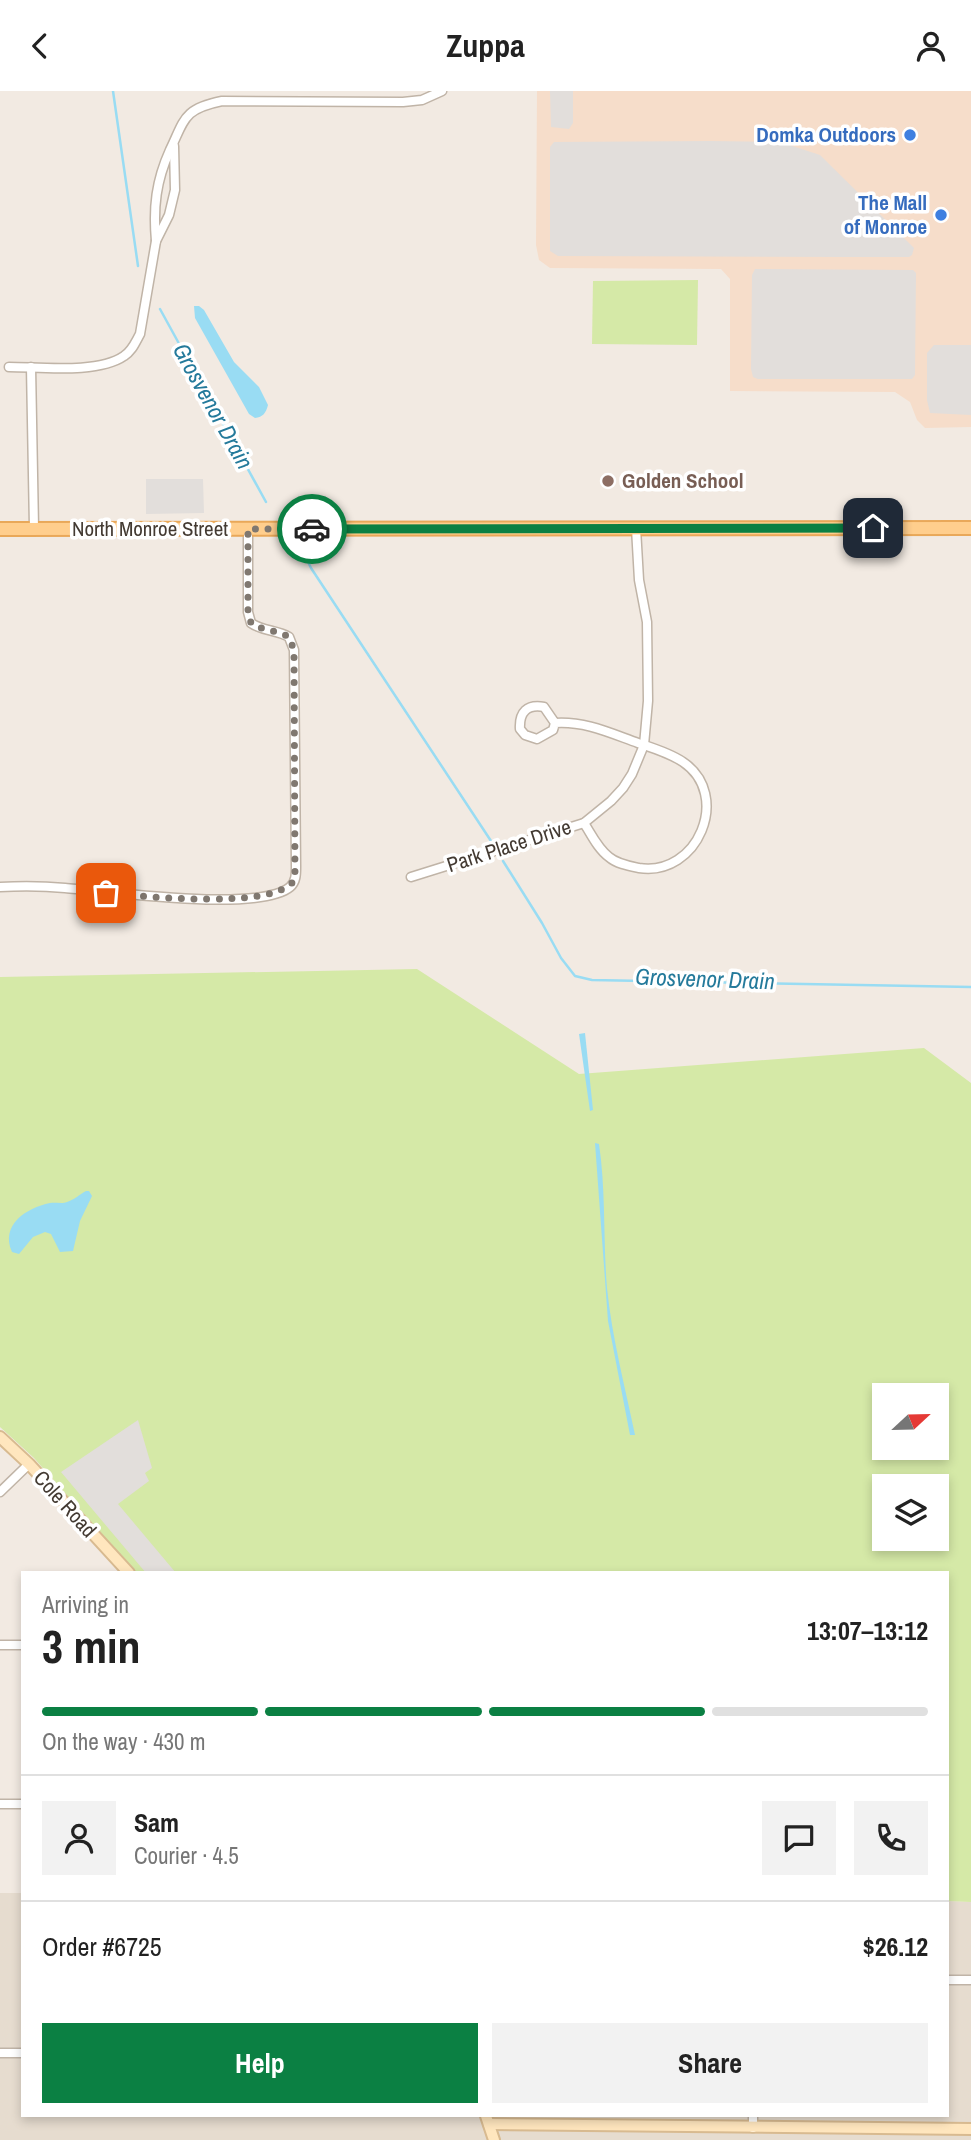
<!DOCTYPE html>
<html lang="en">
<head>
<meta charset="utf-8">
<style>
	:root { --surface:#fff; --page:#f2f2f2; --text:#222; --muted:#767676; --line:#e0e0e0; --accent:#0b8043 }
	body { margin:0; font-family:"Archivo Narrow",sans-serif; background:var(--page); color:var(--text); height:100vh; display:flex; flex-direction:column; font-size:26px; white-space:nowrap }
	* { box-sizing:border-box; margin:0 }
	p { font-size:23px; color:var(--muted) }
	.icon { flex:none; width:38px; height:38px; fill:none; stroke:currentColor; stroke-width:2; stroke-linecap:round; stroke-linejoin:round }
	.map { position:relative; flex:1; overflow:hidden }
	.details { position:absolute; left:21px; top:1480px; width:928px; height:546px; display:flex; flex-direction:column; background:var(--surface); border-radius:0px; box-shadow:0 4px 10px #0003 }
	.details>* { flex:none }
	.needle { width:46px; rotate:68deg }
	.fabs { position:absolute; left:872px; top:1292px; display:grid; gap:14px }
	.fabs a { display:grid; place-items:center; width:77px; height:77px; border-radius:0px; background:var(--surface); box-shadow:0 4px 10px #0003; font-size:35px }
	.pin { position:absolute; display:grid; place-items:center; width:60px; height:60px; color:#fff; margin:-30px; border-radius:14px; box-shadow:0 4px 10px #0006 }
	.courier { position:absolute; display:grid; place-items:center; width:70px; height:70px; margin:-35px; border:5px solid #0b8043; border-radius:50%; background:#fff; color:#222; box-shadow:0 2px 9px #0007 }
	.head em { font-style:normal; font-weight:800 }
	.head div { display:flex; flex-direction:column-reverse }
	.head { display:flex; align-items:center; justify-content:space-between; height:119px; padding:0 21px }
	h1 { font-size:46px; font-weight:800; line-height:52px }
	.bar { display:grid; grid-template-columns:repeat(4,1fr); gap:10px 7px; align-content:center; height:84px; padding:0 21px }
	.bar i { height:9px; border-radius:5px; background:var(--line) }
	.bar .active { background:var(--accent) }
	.bar p { grid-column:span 4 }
	.line { display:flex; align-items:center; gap:18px; padding:0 21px; border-top:2px solid var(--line) }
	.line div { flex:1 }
	.round { display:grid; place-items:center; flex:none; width:74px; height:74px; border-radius:0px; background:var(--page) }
	.primary-button { display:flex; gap:14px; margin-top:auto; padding:14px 21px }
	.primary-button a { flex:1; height:80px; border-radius:0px; background:var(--accent); color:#fff; font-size:28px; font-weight:800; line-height:80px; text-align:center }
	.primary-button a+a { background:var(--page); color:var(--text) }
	header { display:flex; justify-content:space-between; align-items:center; height:91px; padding:0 21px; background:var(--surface); font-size:32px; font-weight:800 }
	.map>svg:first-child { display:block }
	.residential { fill:#e6dccf }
	.commercial { fill:#f6ddca }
	.green { fill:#d5e9a7; fill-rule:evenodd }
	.parking { fill:#e2dedb }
	.water { fill:#99dcf3 }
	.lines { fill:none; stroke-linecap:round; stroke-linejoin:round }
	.stream { stroke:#99dcf3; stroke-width:2.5 }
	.street-casing { stroke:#c0b4a7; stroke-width:11 }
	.secondary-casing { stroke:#d8ba90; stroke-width:14 }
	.primary-casing { stroke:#e9a859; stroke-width:16 }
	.street { stroke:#fff; stroke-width:8 }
	.secondary { stroke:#ffe6be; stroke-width:10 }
	.primary { stroke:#ffce8d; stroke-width:12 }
	.done { stroke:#807870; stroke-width:7; stroke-dasharray:0 12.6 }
	.route { stroke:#0b8043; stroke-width:9 }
	.shop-dot { fill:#3f7fe0; stroke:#fff; stroke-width:2.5 }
	.education-dot { fill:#8d6e63; stroke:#fff; stroke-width:2.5 }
	.labels { text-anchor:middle; stroke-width:7; stroke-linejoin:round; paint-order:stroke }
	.shop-label { font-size:21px; font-weight:bold; fill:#366cbe; stroke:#fff; text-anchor:end }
	.education-label { font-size:21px; font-weight:bold; fill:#785e54; stroke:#fff; text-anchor:start }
	.street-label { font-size:21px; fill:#433a32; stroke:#fff }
	.water-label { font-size:23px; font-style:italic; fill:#247a9b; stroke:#fff }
</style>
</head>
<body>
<header><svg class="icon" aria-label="back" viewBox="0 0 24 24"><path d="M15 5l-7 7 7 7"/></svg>Zuppa<svg class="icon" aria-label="person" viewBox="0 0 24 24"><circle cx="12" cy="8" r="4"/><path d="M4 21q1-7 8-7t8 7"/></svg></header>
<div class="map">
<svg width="971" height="2049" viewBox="0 0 971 2049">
	<rect width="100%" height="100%" fill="#f2eae2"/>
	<path class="residential" d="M0,1802H23V2025H947V1810L971,1811V2049H0Z"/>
	<path class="commercial" d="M537,0H971V336L925,337L917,329L910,311L895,301L730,300V188L721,178L550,177L539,169L536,154Z"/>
	<g class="green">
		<path d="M698,189L697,254L592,253L593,190Z"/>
		<path d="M417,878L579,983L924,957L971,992V1811L947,1810V1482H135L34,1367L0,1336V886ZM884,1304H936V1356H884ZM884,1395H936V1447H884Z"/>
	</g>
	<g class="parking">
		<path d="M550,0H573V32L569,38L551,36Z"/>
		<path d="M710,50L780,51L820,64L910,153L914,157L912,164L909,166H846L558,165L550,160V56L554,51Z"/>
		<path d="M755,178L913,179L916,182L915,284L912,288H758L753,286L751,278L752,184Z"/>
		<path d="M934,254H971V324L930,322L927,309V262Z"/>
		<path d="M146,388H203L204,422L146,423Z"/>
		<path d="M138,1329L152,1377L145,1382L149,1390L118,1413L176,1482H146L61,1381Z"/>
	</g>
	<g class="water">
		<path d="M194,215H199L204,219L234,271L259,296L268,314C266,322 263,326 255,327L249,323L195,227Z"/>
		<path d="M585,942L593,1019L590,1020L579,943Z"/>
		<path d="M595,1052L599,1053C606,1100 603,1149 607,1197C612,1247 625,1295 635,1344H630L608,1230Z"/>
		<path d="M86,1100H89L92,1105L80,1130L73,1160L60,1161L51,1143L45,1141L33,1146L19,1163L12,1161C0,1134 26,1117 50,1112C56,1111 62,1113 67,1111C74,1109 80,1103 86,1100Z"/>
	</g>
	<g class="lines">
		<g class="stream">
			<path d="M113,0L138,175"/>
			<path d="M160,218L266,411"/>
			<path d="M299,452L311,477L493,753"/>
			<path d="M503,770L542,832L561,867L575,885L592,889L971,896"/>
		</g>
		<defs>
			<g id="street">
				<path d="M156,150C153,116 156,90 170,59C185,28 183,18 222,10L403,11L422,9L442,0"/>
				<path d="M9,276C40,276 98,283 124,265C132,260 135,252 140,243L156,150L169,124L175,99L174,55"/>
				<path d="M31,276L34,437"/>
				<path d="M555,632L553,639L537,648L525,644L520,638C519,621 527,613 544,616L555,632C585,630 610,642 638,652C653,657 670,662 683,671C732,704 698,786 639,777C629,775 617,773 609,766C598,758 591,743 584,732"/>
				<path d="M411,786L584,732L611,710L623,697L632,683L644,654L648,610L647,531L639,489L636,437"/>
				<path d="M0,796C22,795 43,795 65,797C107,800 259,822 290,796C296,791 296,783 296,776L294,559L289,546C277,539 262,540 251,532L248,521V438"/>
				<path d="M0,1401L29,1373"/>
				<path d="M0,1554H23"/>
				<path d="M0,1713H23"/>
				<path d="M947,1889H971"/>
				<path d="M0,1962H23"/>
				<path d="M753,2025V2037"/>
			</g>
			<g id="secondary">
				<path d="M0,1346L29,1373L129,1482"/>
				<path d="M486,2025L494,2049"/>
				<path d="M489,2033L971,2038"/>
			</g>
			<path id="primary" d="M0,438L971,437"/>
		</defs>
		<use href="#street" class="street-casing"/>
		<use href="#secondary" class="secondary-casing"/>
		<use href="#primary" class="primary-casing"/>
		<use href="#street" class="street"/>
		<use href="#secondary" class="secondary"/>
		<use href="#primary" class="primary"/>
	</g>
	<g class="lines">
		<path class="done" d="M106,802C142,805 277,820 295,788L294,559L289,546C277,539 262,540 251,532L248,521V438H312"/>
		<path class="route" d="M312,438L873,437"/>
	</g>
	<g class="shop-dot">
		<circle cx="910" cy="44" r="7"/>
		<circle cx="941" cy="124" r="7"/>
	</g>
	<circle class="education-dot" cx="608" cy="390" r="7"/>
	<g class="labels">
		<g class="shop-label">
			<text x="896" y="51">Domka Outdoors</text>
			<text x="927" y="119">The Mall<tspan x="927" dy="24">of Monroe</tspan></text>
		</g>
		<g class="education-label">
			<text x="622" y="397">Golden School</text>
		</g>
		<g class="street-label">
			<text x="150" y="445">North Monroe Street</text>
			<text transform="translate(509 755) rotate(-18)" y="7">Park Place Drive</text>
			<text transform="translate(65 1413) rotate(48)" y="7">Cole Road</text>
		</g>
		<g class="water-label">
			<text transform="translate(213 315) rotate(61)" y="8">Grosvenor Drain</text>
			<text transform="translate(705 888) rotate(2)" y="8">Grosvenor Drain</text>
		</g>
	</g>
</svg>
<div class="fabs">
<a><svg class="needle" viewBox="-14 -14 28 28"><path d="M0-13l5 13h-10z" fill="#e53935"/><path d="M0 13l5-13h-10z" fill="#767676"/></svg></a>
<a><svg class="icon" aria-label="layers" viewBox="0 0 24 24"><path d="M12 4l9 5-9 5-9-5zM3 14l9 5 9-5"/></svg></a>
</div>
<div class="pin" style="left:106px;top:802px;background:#ea580c"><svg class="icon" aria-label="bag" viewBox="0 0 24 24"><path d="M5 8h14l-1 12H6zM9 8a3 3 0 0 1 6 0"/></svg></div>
<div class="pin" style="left:873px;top:437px;background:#1f2937"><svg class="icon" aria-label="home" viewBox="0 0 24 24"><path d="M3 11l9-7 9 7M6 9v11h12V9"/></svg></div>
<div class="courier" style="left:312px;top:438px"><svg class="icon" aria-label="car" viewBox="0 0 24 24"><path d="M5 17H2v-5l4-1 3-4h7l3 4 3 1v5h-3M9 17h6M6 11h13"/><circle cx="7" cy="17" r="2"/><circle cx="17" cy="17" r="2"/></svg></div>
<section class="details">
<div class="head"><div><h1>3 min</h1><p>Arriving in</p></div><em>13:07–13:12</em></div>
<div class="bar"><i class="active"></i><i class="active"></i><i class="active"></i><i></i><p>On the way · 430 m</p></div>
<div class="line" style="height:126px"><a class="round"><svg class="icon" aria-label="person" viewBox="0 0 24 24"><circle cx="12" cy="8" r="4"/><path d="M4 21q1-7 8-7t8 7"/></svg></a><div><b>Sam</b><p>Courier · 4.5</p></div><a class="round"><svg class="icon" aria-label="chat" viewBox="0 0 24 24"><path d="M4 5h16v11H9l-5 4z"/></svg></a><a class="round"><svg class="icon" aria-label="phone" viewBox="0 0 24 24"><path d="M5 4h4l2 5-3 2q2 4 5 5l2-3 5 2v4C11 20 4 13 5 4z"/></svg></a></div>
<div class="line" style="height:91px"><div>Order #6725</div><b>$26.12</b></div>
<div class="primary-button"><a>Help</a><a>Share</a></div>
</section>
</div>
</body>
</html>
